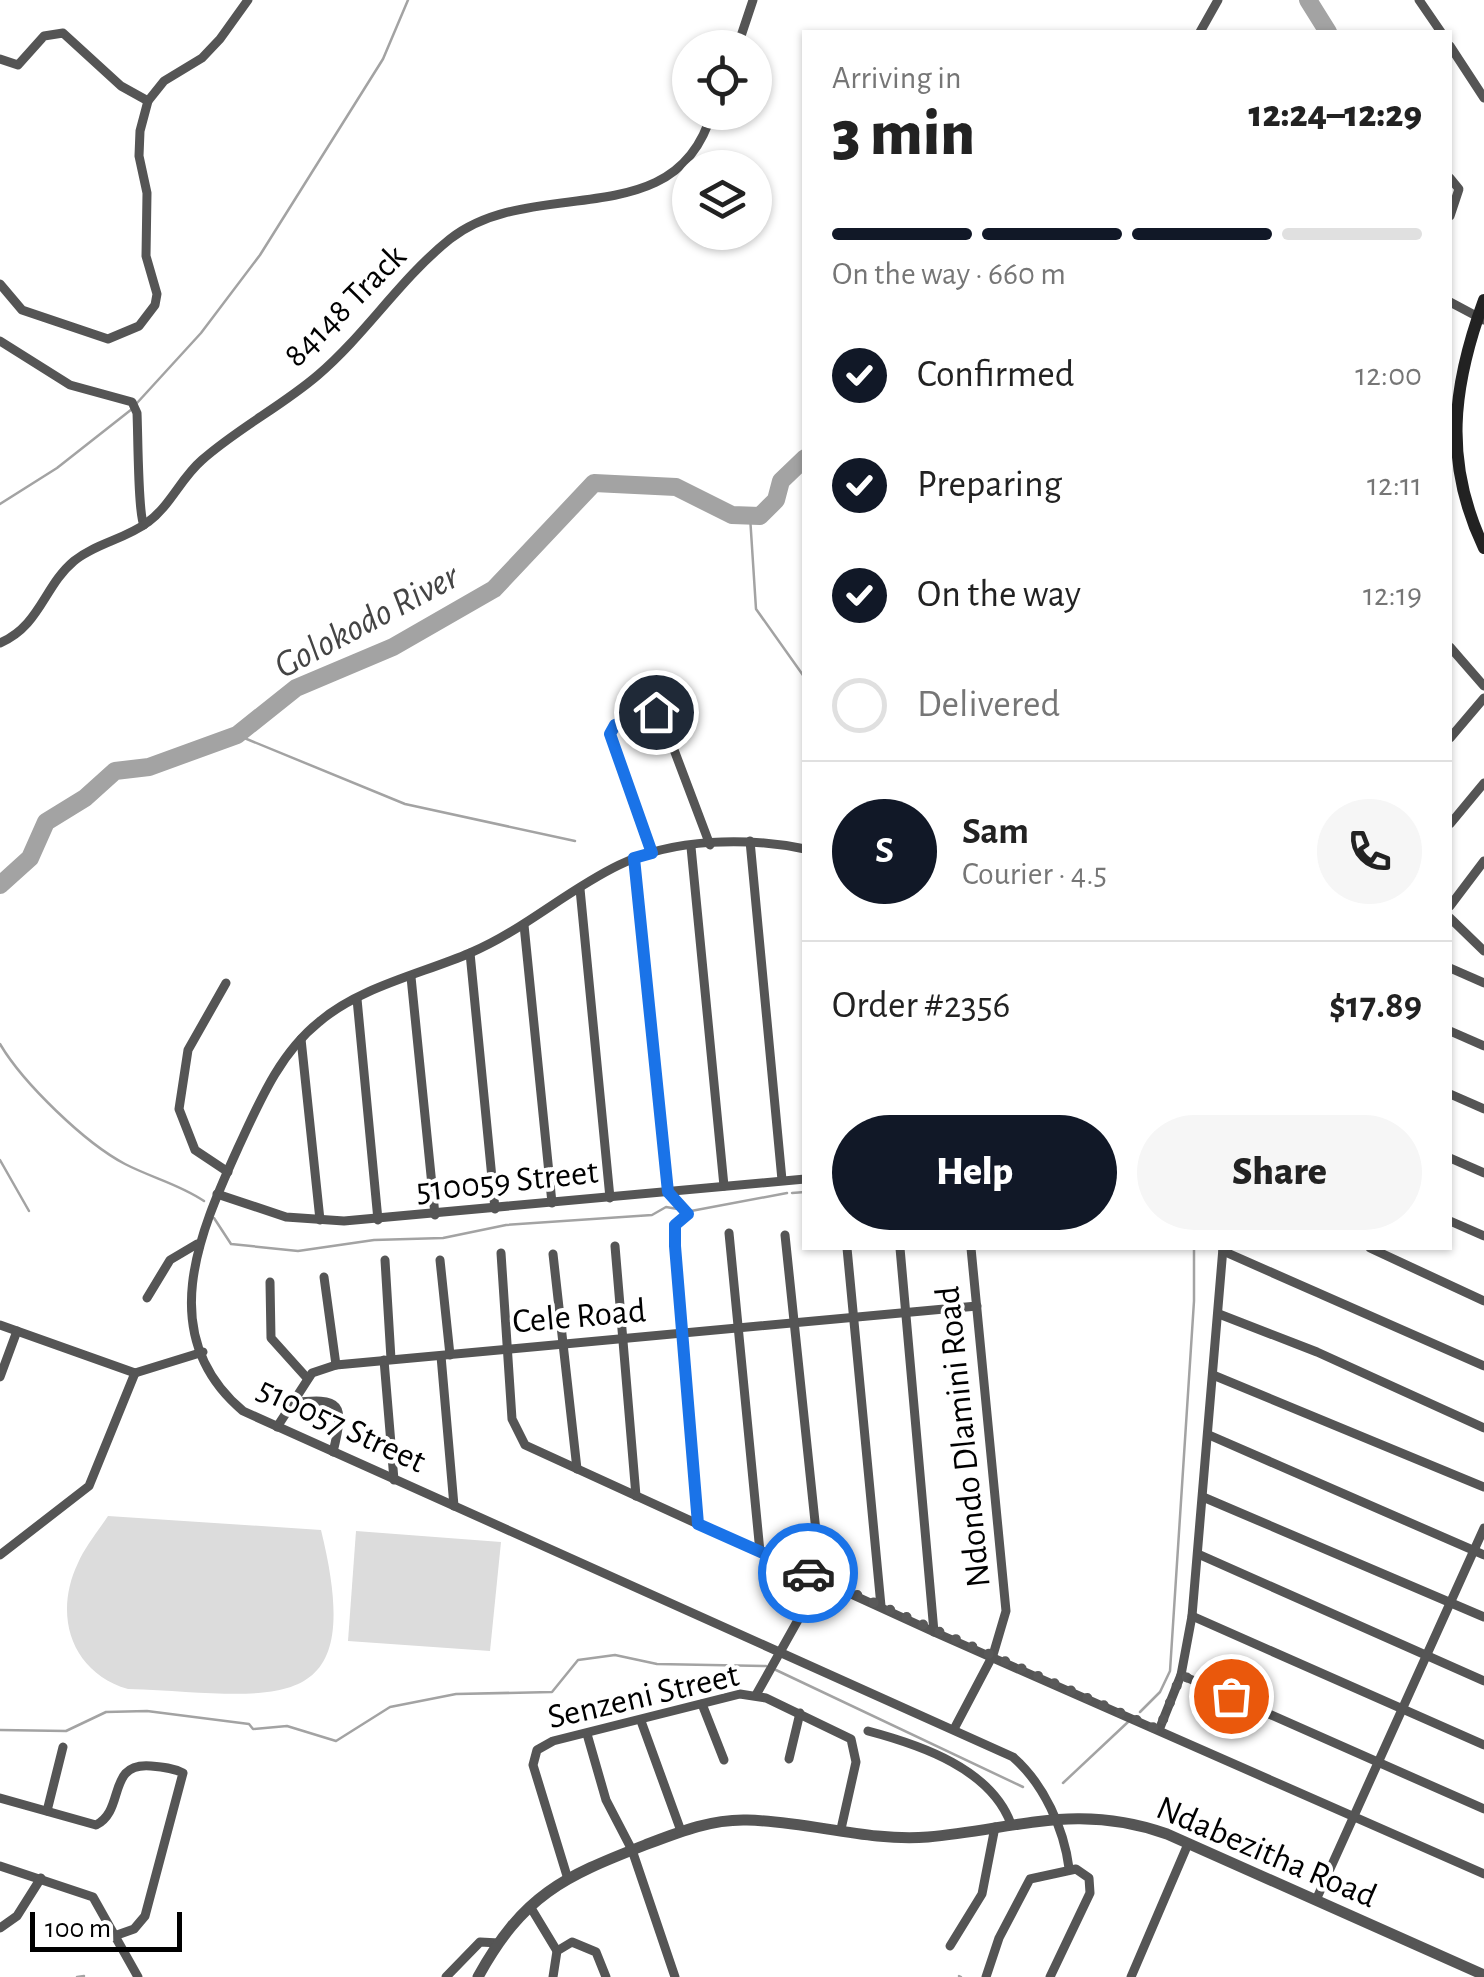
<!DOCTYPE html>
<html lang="en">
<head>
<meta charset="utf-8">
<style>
	:root { --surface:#fff; --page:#f6f6f6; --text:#222; --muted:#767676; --line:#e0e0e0; --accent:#111827 }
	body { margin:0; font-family:"Alegreya Sans",sans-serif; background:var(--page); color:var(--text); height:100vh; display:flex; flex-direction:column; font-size:38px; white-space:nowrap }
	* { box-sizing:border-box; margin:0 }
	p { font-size:32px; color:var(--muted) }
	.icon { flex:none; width:55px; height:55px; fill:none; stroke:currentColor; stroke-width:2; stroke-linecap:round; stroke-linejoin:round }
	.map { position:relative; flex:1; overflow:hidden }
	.side { position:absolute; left:802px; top:30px; width:650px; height:1220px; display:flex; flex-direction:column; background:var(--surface); border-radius:0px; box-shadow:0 2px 8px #0004 }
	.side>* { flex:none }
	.buttons { position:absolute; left:672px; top:30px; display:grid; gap:20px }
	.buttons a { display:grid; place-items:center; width:100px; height:100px; border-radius:50%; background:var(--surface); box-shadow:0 2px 8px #0004; font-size:50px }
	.scale { position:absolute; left:30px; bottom:25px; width:152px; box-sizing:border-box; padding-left:10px; border:5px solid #000; border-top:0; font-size:28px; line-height:35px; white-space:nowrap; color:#000; -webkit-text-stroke:8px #fff; paint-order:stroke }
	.pin { position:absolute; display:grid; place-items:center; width:85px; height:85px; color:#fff; margin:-42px; border:5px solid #fff; border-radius:50%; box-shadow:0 2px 10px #0007 }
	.courier { position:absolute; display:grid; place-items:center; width:100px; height:100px; margin:-50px; border:8px solid #1a73e8; border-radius:50%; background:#fff; color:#222; box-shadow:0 2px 12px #0007 }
	.summary em { font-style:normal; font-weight:800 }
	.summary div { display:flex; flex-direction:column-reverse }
	.summary { display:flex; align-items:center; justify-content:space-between; height:170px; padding:0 30px }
	h1 { font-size:65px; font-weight:800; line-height:75px }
	.bar { display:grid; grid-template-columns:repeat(4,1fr); gap:15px 10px; align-content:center; height:120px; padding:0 30px }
	.bar i { height:12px; border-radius:8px; background:var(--line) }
	.bar .on { background:var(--accent) }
	.bar p { grid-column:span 4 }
	.line { display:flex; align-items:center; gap:25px; padding:0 30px; border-top:2px solid var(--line) }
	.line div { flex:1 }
	.round { display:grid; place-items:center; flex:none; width:105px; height:105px; border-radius:52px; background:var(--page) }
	ol { padding:0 30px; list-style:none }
	li { display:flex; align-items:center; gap:30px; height:110px }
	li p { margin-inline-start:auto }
	li .icon { padding:10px; border-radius:50%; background:var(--accent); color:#fff; stroke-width:4 }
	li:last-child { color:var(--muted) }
	li i { width:55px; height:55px; border:5px solid var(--line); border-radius:50% }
	.cta { display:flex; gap:20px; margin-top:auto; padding:20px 30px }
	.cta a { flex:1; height:115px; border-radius:60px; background:var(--accent); color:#fff; font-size:40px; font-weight:800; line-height:115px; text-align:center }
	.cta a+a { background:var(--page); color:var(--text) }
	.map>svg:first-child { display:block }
	.green { fill:#dcdcdc }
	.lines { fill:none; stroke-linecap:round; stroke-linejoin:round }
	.stream { stroke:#a3a3a3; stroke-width:2.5 }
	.river { stroke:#a3a3a3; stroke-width:18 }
	.minor { stroke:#555; stroke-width:9 }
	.tertiary { stroke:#555; stroke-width:11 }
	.secondary { stroke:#222; stroke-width:12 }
	.done { stroke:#595959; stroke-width:10; stroke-dasharray:0 18 }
	.route { stroke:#1a73e8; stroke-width:12 }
	.labels { text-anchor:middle; stroke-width:8; stroke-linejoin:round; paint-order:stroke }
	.street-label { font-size:35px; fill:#000; stroke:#fff }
	.water-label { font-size:38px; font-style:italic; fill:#444; stroke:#fff }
</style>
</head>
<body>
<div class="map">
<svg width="1484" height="1977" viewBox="0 0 1484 1977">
	<rect width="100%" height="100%" fill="#fff"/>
	<g class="green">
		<path d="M108,1516L321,1530C369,1725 274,1694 128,1689C71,1672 53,1615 78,1563C85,1547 98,1531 108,1516Z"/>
		<path d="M356,1531L501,1542L490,1651L348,1641Z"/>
	</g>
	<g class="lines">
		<g class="stream">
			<path d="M137,403L201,333L260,255L383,59L408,0"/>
			<path d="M0,504L57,468L132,409"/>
			<path d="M750,516L756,609L805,678"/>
			<path d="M237,735L405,804L575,841"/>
			<path d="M0,1044C23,1083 85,1143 125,1164C152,1178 179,1184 204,1201"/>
			<path d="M0,1160L29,1211"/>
			<path d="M792,1193L805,1192"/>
			<path d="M691,1211L787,1193"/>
			<path d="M214,1218L231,1244L298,1251L374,1240L443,1238L506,1225L652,1215L666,1207L678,1209"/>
			<path d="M776,1670L1023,1787"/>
			<path d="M1140,1712L1160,1692L1170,1671L1194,1301V1248"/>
			<path d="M0,1730L66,1731L106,1712L147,1711L249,1724L253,1729L287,1726L336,1741L390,1707L456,1694L552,1692L578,1660L615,1655L657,1664L766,1666"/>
			<path d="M1063,1783L1128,1722"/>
			<path d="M959,1976L961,1977"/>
			<path d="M77,1977L84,1976"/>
		</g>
		<g class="river">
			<path d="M1308,0L1328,32"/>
			<path d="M0,885L30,858L46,822L85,798L115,771L149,767L237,735L296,688L393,647L494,589L594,483L676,487L732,515L760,516L776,500L781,481L805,458"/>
		</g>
		<g class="minor">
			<path d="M1419,0L1441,32"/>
			<path d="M1200,32L1218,0"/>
			<path d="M1450,46L1484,98"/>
			<path d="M737,48L753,0"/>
			<path d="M0,59L18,65L44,36L63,33L121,86L148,101"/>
			<path d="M1450,178L1459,189L1450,216"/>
			<path d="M0,284L22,310L108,339L139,326L155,305L157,294L146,256L147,193L139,156L140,131L148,101L164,81L202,58L220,39L248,0"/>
			<path d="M1450,302L1484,320"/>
			<path d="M0,341L70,385L132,402L137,413C138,432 138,515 144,525"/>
			<path d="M0,643C40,626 44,586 74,561C96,543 126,539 148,522C170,506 181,478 202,460C238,428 282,406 318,375C366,334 400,279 450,239C534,173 676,238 712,112"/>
			<path d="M1450,647L1484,686"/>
			<path d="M1450,738L1484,698"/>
			<path d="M1450,824L1484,783"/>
			<path d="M750,841L782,1180"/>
			<path d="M691,847L724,1186"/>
			<path d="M805,849C747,837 674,838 619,865C567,890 524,930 470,953C421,974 360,987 319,1022C279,1054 259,1103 238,1148C199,1234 154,1336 243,1411L1013,1757C1044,1784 1064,1829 1069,1868"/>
			<path d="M651,853L610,734L615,725L652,712L662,718L710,845"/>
			<path d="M634,858L668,1192L688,1215L675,1225V1253L698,1524"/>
			<path d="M580,889L610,1198"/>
			<path d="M1450,906L1484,861"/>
			<path d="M1450,918L1484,951"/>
			<path d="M524,925L552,1203"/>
			<path d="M470,953L495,1209"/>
			<path d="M1450,968L1484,983"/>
			<path d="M411,977L435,1215"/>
			<path d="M226,983L188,1050L179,1109L195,1150L228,1172"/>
			<path d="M357,999L378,1220"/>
			<path d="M1450,1031L1484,1046"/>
			<path d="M301,1039L320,1220"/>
			<path d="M1450,1094L1484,1109"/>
			<path d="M1450,1158L1484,1173"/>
			<path d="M217,1194L286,1217L344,1221L805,1179"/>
			<path d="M1450,1221L1484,1236"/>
			<path d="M729,1233L760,1552"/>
			<path d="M615,1246L636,1496"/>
			<path d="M847,1248L881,1606"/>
			<path d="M900,1248L934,1632"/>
			<path d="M1370,1248L1484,1301"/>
			<path d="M1223,1251L1484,1366"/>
			<path d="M501,1253L512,1419L525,1445L934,1632L1484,1874"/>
			<path d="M553,1254L577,1469"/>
			<path d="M385,1260L391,1359"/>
			<path d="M440,1260L450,1355"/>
			<path d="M324,1277L336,1365"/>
			<path d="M270,1282L271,1338L307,1378"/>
			<path d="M147,1298L170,1260L197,1244"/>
			<path d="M1219,1314L1317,1352L1484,1428"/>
			<path d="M0,1325L135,1373L203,1352"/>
			<path d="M441,1356L454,1506"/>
			<path d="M384,1360L394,1480"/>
			<path d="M1213,1375L1484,1487"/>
			<path d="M0,1377L17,1331"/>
			<path d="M291,1403C342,1397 345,1403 333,1452"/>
			<path d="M277,1427L312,1373L336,1365L977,1306"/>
			<path d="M1209,1435L1484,1555"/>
			<path d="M1203,1497L1484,1617"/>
			<path d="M1198,1554L1484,1681"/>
			<path d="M0,1555L89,1486L135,1373"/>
			<path d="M1192,1616L1484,1745"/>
			<path d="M1181,1675L1484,1809"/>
			<path d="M756,1695L821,1579L785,1235"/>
			<path d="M702,1704L724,1760"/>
			<path d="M641,1721L681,1831"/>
			<path d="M954,1729L993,1655L1006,1611L971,1248"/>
			<path d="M1159,1730L1181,1675L1192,1616L1223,1248"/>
			<path d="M868,1731C921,1745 991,1769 1011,1824"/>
			<path d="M587,1734L606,1800L632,1850L675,1977"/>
			<path d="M789,1759L800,1713"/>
			<path d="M0,1798L96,1825C126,1810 106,1762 151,1766C163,1767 173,1768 183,1773L145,1916L134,1929L117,1935"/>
			<path d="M47,1811L63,1747"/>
			<path d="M0,1866L93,1897L138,1977"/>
			<path d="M567,1876L533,1765L537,1750L553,1741L740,1694L766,1698L851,1739L856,1762L841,1829"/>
			<path d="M1316,1900L1484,1528"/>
			<path d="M531,1908L557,1951"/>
			<path d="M0,1928L17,1916L41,1878"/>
			<path d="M950,1946L982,1894L995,1827"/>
			<path d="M446,1977L480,1942L499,1943"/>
			<path d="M553,1977L557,1951L572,1942L596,1952L606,1977"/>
			<path d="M986,1977L999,1938L1030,1879L1076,1869L1089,1878L1090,1893L1050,1977"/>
			<path d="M1131,1977L1188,1844"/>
		</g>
		<path class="tertiary" d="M478,1977C523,1895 563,1877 645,1845C679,1832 711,1819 747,1820C807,1821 869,1842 928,1837C1017,1829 1077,1802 1167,1834L1484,1975"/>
		<path class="secondary" d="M1484,300C1452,387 1443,462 1484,548"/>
	</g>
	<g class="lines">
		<path class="done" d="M808,1573L1159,1730L1181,1675L1231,1696"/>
		<path class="route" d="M656,712L615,725L610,734L652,853L634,858L668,1192L688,1214L675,1225V1246L698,1524L808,1573"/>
	</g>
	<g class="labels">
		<g class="street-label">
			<text transform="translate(344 305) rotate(-45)" y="12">84148 Track</text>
			<text transform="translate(507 1180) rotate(-6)" y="12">510059 Street</text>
			<text transform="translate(579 1315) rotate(-5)" y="12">Cele Road</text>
			<text transform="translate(342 1424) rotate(25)" y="12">510057 Street</text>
			<text transform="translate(962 1437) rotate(-96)" y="12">Ndondo Dlamini Road</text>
			<text transform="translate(643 1695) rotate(-13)" y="12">Senzeni Street</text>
			<text transform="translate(1267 1851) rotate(23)" y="12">Ndabezitha Road</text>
		</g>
		<g class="water-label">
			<text transform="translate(366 620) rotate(-28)" y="13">Golokodo River</text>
		</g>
	</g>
</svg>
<div class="buttons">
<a><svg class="icon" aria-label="locate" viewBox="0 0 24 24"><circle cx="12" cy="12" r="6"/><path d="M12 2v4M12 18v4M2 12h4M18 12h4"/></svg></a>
<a><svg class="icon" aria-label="layers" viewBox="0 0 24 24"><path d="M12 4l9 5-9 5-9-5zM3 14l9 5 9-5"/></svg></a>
</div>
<div class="scale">100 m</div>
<div class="pin" style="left:1231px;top:1696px;background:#ea580c"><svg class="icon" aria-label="bag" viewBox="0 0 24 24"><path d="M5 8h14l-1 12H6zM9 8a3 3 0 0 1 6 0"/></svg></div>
<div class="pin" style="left:656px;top:712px;background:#1f2937"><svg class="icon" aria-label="home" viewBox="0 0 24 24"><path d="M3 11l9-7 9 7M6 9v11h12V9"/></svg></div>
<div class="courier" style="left:808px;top:1573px"><svg class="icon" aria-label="car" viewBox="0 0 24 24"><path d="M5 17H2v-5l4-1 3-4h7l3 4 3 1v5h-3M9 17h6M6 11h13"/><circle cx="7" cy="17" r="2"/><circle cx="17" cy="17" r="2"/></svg></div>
<section class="side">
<div class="summary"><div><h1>3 min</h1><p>Arriving in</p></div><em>12:24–12:29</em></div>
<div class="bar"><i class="on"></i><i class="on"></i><i class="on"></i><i></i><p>On the way · 660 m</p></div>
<ol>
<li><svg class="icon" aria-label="check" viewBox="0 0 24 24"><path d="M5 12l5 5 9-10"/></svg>Confirmed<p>12:00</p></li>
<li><svg class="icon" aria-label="check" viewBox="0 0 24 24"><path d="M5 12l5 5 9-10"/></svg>Preparing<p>12:11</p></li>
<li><svg class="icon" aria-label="check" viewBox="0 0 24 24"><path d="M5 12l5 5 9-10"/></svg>On the way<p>12:19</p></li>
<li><i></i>Delivered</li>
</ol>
<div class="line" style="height:180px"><b class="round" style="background:var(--accent);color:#fff">S</b><div><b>Sam</b><p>Courier · 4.5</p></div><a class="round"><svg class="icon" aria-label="phone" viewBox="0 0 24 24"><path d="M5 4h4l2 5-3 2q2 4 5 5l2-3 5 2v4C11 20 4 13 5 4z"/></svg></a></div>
<div class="line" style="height:130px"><div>Order #2356</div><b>$17.89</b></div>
<div class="cta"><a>Help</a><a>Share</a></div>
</section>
</div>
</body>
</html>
